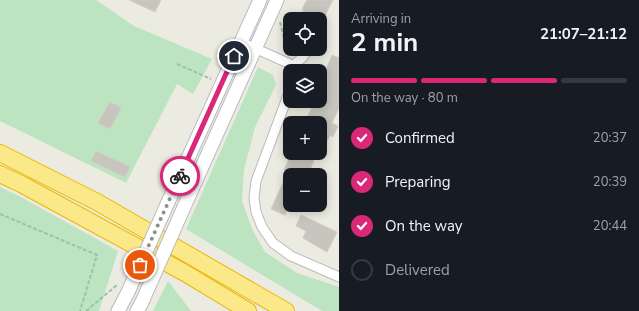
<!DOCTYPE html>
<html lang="en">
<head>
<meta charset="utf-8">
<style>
	:root { --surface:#171b24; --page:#242831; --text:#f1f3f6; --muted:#9ea1a6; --line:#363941; --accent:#db2777 }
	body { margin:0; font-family:"Nunito Sans",sans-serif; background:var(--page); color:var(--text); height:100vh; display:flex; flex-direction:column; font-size:15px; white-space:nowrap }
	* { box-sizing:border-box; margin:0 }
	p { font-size:13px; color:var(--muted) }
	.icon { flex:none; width:22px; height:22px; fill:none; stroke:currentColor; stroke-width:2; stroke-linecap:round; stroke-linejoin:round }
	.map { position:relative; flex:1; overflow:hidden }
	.panel { display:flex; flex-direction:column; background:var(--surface); width:300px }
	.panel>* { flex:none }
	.fabs { position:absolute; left:283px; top:12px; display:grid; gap:8px }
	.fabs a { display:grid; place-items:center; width:44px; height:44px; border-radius:8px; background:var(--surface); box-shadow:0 2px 10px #0003; font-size:20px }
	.pin { position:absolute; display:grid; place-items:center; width:34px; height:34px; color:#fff; margin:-17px; border:2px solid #fff; border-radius:50%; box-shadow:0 1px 4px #0007 }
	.courier { position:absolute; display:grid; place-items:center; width:40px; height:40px; margin:-20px; border:3px solid #db2777; border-radius:50%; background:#fff; color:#222; box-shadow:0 1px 5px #0007 }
	.summary em { font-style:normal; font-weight:700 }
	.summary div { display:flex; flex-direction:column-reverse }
	.summary { display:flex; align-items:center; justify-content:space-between; height:68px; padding:0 12px }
	h1 { font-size:26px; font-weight:700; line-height:30px }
	.bar { display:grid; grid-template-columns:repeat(4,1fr); gap:6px 4px; align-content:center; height:48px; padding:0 12px }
	.bar i { height:5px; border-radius:3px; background:var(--line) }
	.bar .selected { background:var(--accent) }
	.bar p { grid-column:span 4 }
	ol { padding:0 12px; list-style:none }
	li { display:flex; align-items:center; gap:12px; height:44px }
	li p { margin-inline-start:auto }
	li .icon { padding:4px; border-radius:50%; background:var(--accent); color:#fff; stroke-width:4 }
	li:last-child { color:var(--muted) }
	li i { width:22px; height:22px; border:2px solid var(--line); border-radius:50% }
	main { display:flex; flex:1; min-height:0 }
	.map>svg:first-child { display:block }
	.green { fill:#bde4c1 }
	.building { fill:#c8c5be; stroke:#d1cdc0 }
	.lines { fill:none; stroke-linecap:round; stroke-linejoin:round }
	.street-casing { stroke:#b9bac0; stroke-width:11 }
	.secondary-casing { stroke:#b7b9c0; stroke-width:15 }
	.highway-casing { stroke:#eab803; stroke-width:18 }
	.path { stroke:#97c5a9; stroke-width:2; stroke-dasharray:4 2; stroke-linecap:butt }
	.street { stroke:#fff; stroke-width:9 }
	.secondary { stroke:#fff; stroke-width:13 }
	.highway { stroke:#fbe989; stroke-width:16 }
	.secondary-bridge-casing { stroke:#b7b9c0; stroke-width:15; stroke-linecap:butt }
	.secondary-bridge { stroke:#fff; stroke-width:13 }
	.done { stroke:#8d8e8e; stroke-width:4; stroke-dasharray:0 7.2 }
	.route { stroke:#db2777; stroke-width:5 }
</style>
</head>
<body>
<main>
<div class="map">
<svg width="339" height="311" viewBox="0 0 339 311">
	<rect width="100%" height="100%" fill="#ecebe1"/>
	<g class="green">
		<path d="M0,0H96L134,26L212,59L193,94L177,84L126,183L0,121Z"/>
		<path d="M258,67L273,75L276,85L255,127L244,170L242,201L252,229L265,252L297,273L339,287V311H322L186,229Z"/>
		<path d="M0,187L19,196L118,251L99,311H0Z"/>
		<path d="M168,281L191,311H153Z"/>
	</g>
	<g class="building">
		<path d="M129,0H161L155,12Z"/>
		<path d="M307,0H333L323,19H303L305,16L301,14L304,9H302Z"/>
		<path d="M332,55L339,58V108L332,123L338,126L333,137L330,135L320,156V123H307L309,119L307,118L313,105L315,106L317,101H320V85Z"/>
		<path d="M110,102L121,108L110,129L98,123Z"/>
		<path d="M96,151L130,167L125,177L91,161Z"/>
		<path d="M292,153H305L315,158L308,175H290V204L285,215L271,209L288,172L284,170Z"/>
		<path d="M301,215L337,232L327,252L303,238L306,231L296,226Z"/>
	</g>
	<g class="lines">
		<defs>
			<g id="street">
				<path d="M241,42L288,63L292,71"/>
				<path d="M291,67L302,58L309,49"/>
				<path d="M290,90L256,181L254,198L256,212L262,227L273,243L291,256L339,277"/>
			</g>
			<g id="secondary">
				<path d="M169,200L260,0"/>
				<path d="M184,207L277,0"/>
				<path d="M118,311L128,292"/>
				<path d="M137,311L142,302"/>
			</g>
			<g id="highway">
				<path d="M0,153L97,202L286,311"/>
				<path d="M0,174L23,185L185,273L248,311"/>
			</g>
		</defs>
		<use href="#street" class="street-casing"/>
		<use href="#secondary" class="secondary-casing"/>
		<use href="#highway" class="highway-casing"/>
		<g class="path">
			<path d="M280,22L287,51"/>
			<path d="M177,64L211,79"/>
			<path d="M0,214L97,255L80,311"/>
			<path d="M86,311L117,285"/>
		</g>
		<use href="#street" class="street"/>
		<use href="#secondary" class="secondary"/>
		<use href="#highway" class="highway"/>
		<defs>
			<g id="secondary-bridge">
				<path d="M128,292L169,200"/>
				<path d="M142,302L184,207"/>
			</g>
		</defs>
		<use href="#secondary-bridge" class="secondary-bridge-casing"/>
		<use href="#secondary-bridge" class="secondary-bridge"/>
	</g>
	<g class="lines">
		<path class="done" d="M140,265L180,176"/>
		<path class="route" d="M180,176L234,56"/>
	</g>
</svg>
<div class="fabs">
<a><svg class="icon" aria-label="locate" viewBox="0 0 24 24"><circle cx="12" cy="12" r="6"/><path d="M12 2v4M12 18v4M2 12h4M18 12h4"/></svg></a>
<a><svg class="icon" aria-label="layers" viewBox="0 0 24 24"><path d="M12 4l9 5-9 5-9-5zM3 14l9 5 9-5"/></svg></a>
<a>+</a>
<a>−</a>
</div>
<div class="pin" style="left:140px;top:265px;background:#ea580c"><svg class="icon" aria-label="bag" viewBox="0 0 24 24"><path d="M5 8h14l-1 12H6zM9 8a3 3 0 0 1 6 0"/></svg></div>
<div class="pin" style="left:234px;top:56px;background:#1f2937"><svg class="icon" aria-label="home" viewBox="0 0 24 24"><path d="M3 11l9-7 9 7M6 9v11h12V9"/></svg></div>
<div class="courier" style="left:180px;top:176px"><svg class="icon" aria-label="bike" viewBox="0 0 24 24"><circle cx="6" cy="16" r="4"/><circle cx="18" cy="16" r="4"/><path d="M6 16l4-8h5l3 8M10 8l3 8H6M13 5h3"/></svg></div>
</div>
<section class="panel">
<div class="summary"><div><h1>2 min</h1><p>Arriving in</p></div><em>21:07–21:12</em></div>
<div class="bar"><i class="selected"></i><i class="selected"></i><i class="selected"></i><i></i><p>On the way · 80 m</p></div>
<ol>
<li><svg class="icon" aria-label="check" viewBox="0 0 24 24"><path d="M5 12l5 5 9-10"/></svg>Confirmed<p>20:37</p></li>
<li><svg class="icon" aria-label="check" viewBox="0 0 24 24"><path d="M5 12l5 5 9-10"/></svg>Preparing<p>20:39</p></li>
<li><svg class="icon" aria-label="check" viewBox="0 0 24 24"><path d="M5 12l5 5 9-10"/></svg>On the way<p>20:44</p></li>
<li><i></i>Delivered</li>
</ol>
</section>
</main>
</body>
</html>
